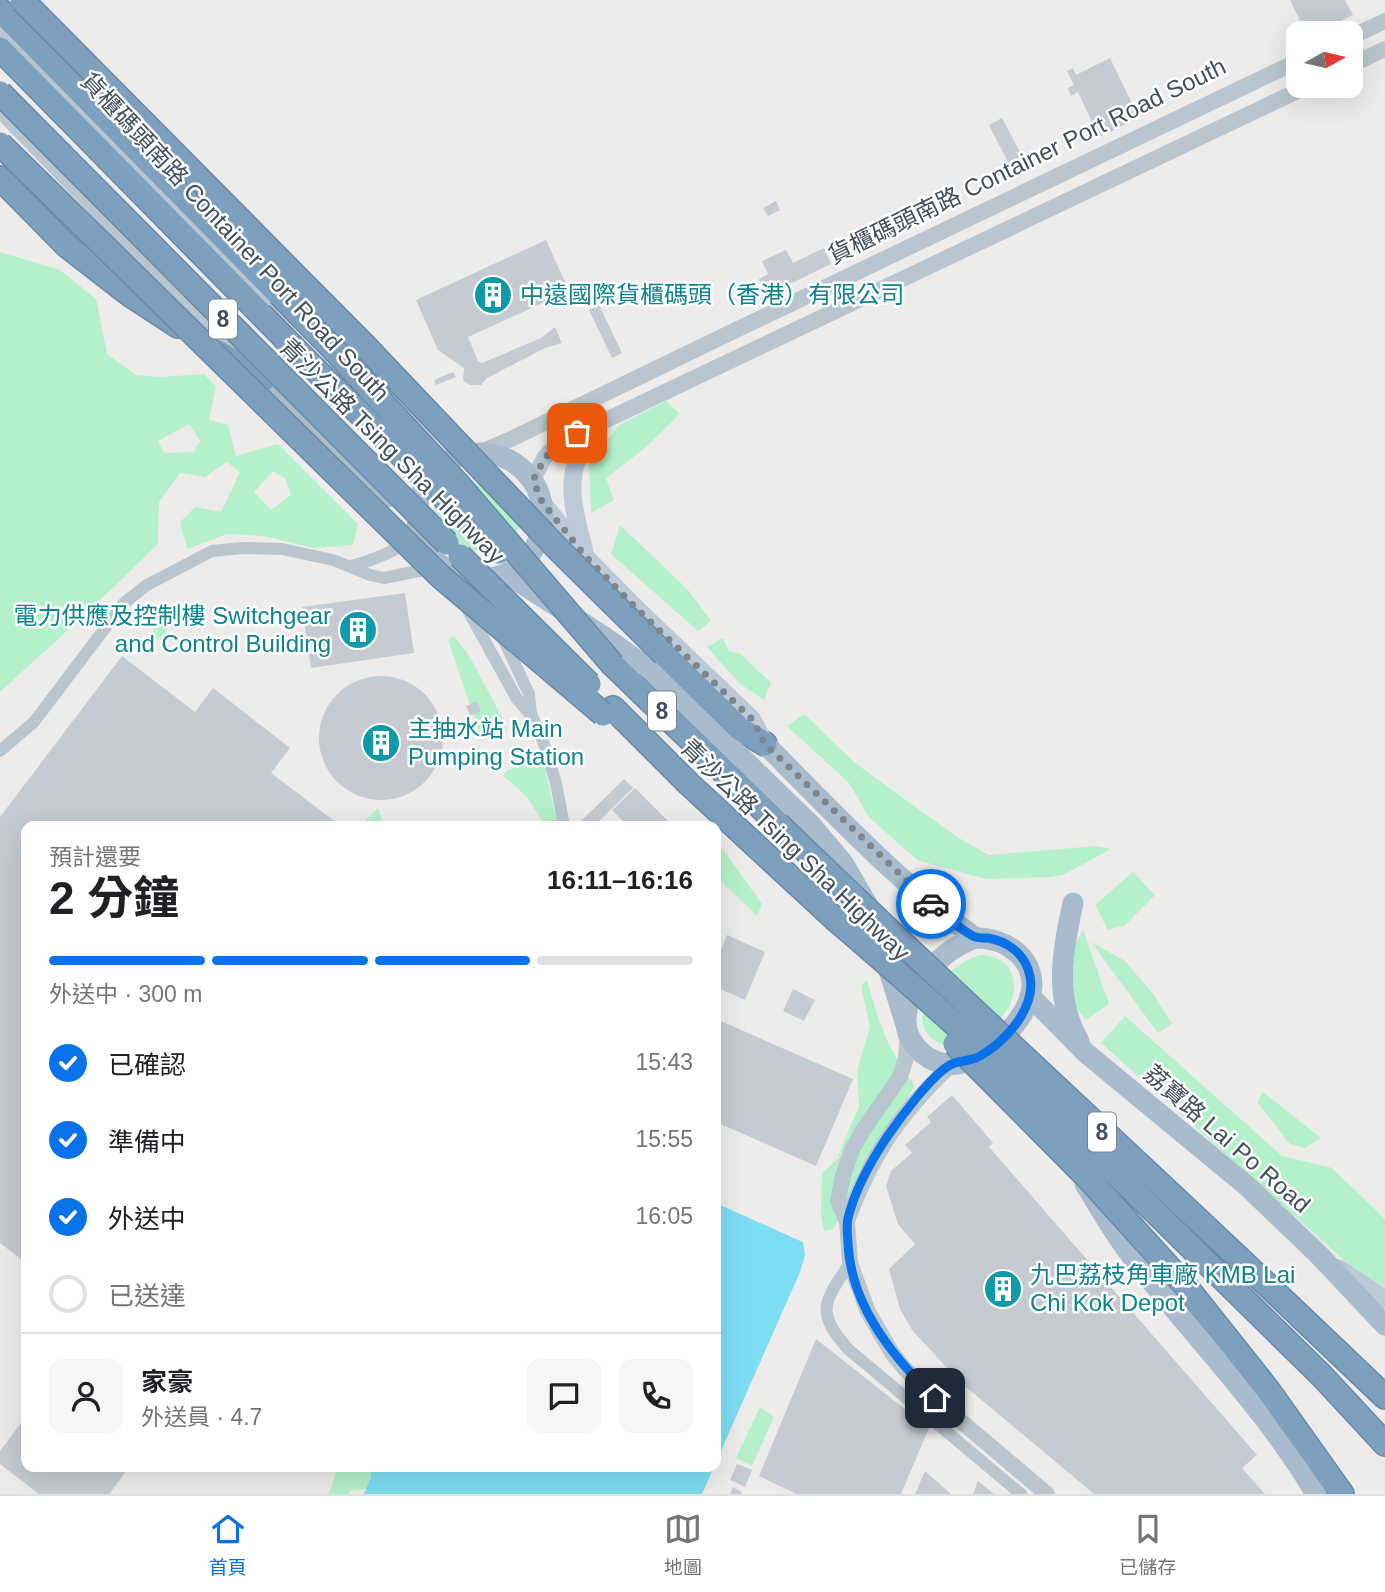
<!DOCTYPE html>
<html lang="zh-TW">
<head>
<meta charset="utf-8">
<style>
	:root { --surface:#fff; --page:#f6f6f6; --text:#202124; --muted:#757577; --line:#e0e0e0; --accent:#0a72e9 }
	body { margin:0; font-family:Helvetica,"Noto Sans TC",sans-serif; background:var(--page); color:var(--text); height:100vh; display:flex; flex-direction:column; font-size:26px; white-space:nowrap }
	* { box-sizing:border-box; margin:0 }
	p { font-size:23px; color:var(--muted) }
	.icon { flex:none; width:38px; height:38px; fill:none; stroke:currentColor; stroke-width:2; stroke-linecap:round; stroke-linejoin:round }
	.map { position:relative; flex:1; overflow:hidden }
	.panel { position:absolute; left:21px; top:821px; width:700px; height:651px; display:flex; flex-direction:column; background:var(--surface); border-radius:14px; box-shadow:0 7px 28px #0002 }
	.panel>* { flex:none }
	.needle { width:46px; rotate:82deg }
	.fabs { position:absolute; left:1286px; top:21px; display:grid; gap:14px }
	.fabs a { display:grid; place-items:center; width:77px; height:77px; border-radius:14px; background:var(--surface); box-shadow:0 7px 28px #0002; font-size:35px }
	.pin { position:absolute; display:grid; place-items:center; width:60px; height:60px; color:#fff; margin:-30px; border-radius:14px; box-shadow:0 4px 10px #0006 }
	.courier { position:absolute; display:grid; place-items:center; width:70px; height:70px; margin:-35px; border:5px solid #0a72e9; border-radius:50%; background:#fff; color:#222; box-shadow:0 2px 9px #0007 }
	.overview em { font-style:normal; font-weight:700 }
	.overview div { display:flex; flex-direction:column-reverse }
	.overview { display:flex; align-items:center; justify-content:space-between; height:119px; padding:0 28px }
	h1 { font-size:46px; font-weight:700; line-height:52px }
	.bar { display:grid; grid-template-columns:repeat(4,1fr); gap:10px 7px; align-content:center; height:84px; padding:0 28px }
	.bar i { height:9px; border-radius:5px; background:var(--line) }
	.bar .current { background:var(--accent) }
	.bar p { grid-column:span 4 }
	.line { display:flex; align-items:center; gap:18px; padding:0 28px; border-top:2px solid var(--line) }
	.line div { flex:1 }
	.round { display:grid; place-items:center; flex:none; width:74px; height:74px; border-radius:14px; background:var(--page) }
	ol { padding:0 28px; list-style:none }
	li { display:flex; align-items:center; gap:21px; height:77px }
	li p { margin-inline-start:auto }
	li .icon { padding:7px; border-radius:50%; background:var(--accent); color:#fff; stroke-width:4 }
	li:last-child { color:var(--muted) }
	li i { width:38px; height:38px; border:4px solid var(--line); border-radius:50% }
	.tabs { display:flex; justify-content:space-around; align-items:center; height:98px; border-top:2px solid var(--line); background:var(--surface); font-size:19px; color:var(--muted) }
	.tabs a { display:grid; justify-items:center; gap:4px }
	.tabs .current { color:var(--accent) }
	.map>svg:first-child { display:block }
	.green { fill:#b4f1ca; fill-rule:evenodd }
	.water { fill:#7dddf2 }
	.pier { fill:#eeebeb }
	.building { fill:#c6cad2 }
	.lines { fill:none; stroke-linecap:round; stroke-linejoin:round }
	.motorway-casing { stroke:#698aab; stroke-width:26 }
	.minor { stroke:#bac6cf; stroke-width:12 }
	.tertiary { stroke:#bac6cf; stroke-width:16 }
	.secondary { stroke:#bcc9d7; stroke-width:18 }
	.primary { stroke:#a8bccd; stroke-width:21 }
	.motorway { stroke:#7ea0bf; stroke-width:23 }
	.motorway-bridge-casing { stroke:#698aab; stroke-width:26; stroke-linecap:butt }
	.motorway-bridge { stroke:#7ea0bf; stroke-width:23 }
	.done { stroke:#7e868d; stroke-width:7; stroke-dasharray:0 12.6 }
	.route { stroke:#0a72e9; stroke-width:9 }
	.labels { text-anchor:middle; stroke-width:5; stroke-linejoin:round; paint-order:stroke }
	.shield { fill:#fff; stroke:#7b848c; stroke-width:2 }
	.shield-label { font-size:23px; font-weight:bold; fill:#424f5a }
	.street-label { font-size:24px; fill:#424f5a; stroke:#fff }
	.culture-label { font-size:24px; fill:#0d838f; stroke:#fff; text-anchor:start }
</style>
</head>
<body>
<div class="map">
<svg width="1385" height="1494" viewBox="0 0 1385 1494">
	<rect width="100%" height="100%" fill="#eeebeb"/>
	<g class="green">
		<path d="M0,252L60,270L96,299L107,354L136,375L161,377L204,374L216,386L209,420L228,425L236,456L278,444L358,524L353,545L313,548L264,536L227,534L187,549L180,522L195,507L221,512L240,472L227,462L205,477L180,473L159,502L158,544L92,608L0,692ZM189,424L200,441L194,452L164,453L158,441ZM273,471L285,478L291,495L271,510L254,492Z"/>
		<path d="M666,401L680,414L645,448L606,478L614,500L591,513L589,464L618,426Z"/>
		<path d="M483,482L522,522C514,543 484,551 464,553L430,519C435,495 462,487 483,482Z"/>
		<path d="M620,525L688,590L711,621L698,631L611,554Z"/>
		<path d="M153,611L173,620L161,639L153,638Z"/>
		<path d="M454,636L470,657L507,727L499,739L479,731L448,640Z"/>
		<path d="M723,638L729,651L741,654L771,683L764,700L739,683L707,647Z"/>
		<path d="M804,714L855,763L957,837L989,855L1097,846L1111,849L1063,875L1050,877L986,879L917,860L868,816L849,783L787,726Z"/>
		<path d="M542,756L558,826H545L527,797L504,776L505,772Z"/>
		<path d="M378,808L384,826H365L363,823Z"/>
		<path d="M721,847L762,904L757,916L723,883L716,881V850Z"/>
		<path d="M1133,872L1155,895L1125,925L1108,930L1095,905Z"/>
		<path d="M1083,930L1109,1004L1086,1020L1071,1002L1072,951Z"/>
		<path d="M1091,942L1125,961L1154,995L1172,1024L1158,1033Z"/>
		<path d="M981,955C1021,956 1023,1001 996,1022C982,1033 961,1038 946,1046C890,1025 946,963 981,955Z"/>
		<path d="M867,980C879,1023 887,1049 915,1085L833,1229L824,1231L821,1216L822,1173L840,1157L838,1156L859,1106L857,1070L870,1027L861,986Z"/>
		<path d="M1125,1016L1282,1156L1332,1168L1385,1219V1287L1355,1270L1101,1043Z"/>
		<path d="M1263,1092L1321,1138L1305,1148L1290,1144L1257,1102Z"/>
		<path d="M760,1407L774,1417L752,1466L736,1458Z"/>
		<path d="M338,1467H370L375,1475L373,1488L350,1491L348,1494H329Z"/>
	</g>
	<g class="water">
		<path d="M716,1203L803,1242L805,1255L800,1272L716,1462Z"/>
		<path d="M371,1467L372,1466L714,1467L702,1494H364L371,1477Z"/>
	</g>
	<path class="pier" d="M716,1199L804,1239L803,1242L716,1203Z"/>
	<g class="building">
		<path d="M1290,0H1345L1353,15L1316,33H1306Z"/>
		<path d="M1110,58L1139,118L1099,137L1078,92L1071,96L1068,88L1074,85L1067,71L1073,68L1076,75Z"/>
		<path d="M1002,118L1027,165L1013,172L989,125Z"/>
		<path d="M776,201L780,210L768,216L763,208Z"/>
		<path d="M546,240L569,291L468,337L478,361L482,363L541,338L555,327L562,343L545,348L487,378L481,385H470L463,380L464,368L438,350L416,300Z"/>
		<path d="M824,248L831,264L767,295L759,279L768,274L762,261L786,250L793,263Z"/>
		<path d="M599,305L622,353L612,358L589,310Z"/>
		<path d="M453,372L456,377L436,385L434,380Z"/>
		<path d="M405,593L414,653L311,668L302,607Z"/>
		<path d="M122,656L195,712L213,688L290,748L271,773L341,826H26V1263L0,1243V817Z"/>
		<circle cx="381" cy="738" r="62"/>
		<path d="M477,701L481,711L470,716L466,706Z"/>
		<path d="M624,779L633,788L594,826H584L580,822Z"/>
		<path d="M635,788L673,826H628L612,810Z"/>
		<path d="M727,935L765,952L745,1000L716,987V961Z"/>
		<path d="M793,989L815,1000L804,1021L783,1011Z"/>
		<path d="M716,1019L853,1079L816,1166L716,1122Z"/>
		<path d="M952,1095L993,1143L989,1147L1257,1455L1242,1468L1265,1494H1094L960,1382L912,1330L900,1309L889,1269L915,1244L898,1224L886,1186L891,1171L912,1153L905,1145L931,1122L927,1117Z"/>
		<path d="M816,1339L929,1428L901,1494H796L759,1476Z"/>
		<path d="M21,1423L26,1428V1466H130L109,1494H39L0,1464V1451Z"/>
		<path d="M737,1464L752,1470L745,1487L730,1480Z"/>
		<path d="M925,1471L951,1494H915Z"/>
		<path d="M978,1481L994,1494H973Z"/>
		<path d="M733,1487L742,1492L741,1494H730Z"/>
	</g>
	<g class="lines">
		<defs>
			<g id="motorway">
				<path d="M0,10L333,349"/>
				<path d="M0,49L314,368"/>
				<path d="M0,178L67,246L129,294L178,326"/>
				<path d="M218,352L263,380"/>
				<path d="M664,654L740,729L765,744"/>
				<path d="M613,665L778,824"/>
				<path d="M613,708L689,784L834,918"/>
				<path d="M1207,1263L1322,1376L1385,1444"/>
				<path d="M1184,1284L1268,1390L1342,1494"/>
				<path d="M1302,1318L1385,1397"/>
			</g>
		</defs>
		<use href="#motorway" class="motorway-casing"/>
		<g class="minor">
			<path d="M351,566C376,560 397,550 419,535"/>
			<path d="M465,605L517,699L532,716L543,741L556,783L564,826"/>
			<path d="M501,634L529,694L531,715"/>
			<path d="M0,751L34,722L124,603L147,585L212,551L243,548L282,549L333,560L370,575L384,578L433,568"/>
			<path d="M850,1263C825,1301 814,1311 848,1349L1021,1494"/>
		</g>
		<g class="tertiary">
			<path d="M0,29L167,196L263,301"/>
			<path d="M1351,37L1385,21"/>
			<path d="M1351,65L1385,49"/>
			<path d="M0,110L241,358"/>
			<path d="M476,454L511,439L738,329L1298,61"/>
			<path d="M533,480L544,458L558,443L1308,86"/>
			<path d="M908,1033L906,1058L900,1077L863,1130L852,1150L843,1176L838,1201L847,1221L850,1263L868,1312L892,1353L905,1369L950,1412L1047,1494"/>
			<path d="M847,1221C872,1154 900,1113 951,1065"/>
		</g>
		<g class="secondary">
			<path d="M542,502L586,557L635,607L752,719L765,744"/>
			<path d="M584,549C576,519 566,487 578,457C582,445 591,434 597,423"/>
			<path d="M1338,1268L1385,1299"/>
		</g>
		<g class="primary">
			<path d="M263,380L387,497"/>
			<circle cx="480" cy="516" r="63"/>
			<path d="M507,574L603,636L651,670L811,825L843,863L870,909L906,1025"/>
			<path d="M765,744C832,811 898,883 976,938"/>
			<path d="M1073,903C1063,950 1053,997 1079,1041"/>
			<path d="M976,938C1006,938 1038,959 1031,994C1024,1024 978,1070 945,1064C934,1062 924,1056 917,1048C882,1011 938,948 976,938Z"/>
			<path d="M1030,996L1086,1053L1247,1186L1318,1254L1385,1325"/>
			<path d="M1085,1184C1098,1205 1111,1228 1125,1247C1187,1331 1263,1404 1316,1494"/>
		</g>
		<use href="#motorway" class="motorway"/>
		<defs>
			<g id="motorway-bridge">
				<path d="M22,0L364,345L559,550L664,654"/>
				<path d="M0,93L447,543"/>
				<path d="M0,144L440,576L603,714"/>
				<path d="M333,349L457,483L613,665"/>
				<path d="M314,368L499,552"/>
				<path d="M460,556L589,684"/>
				<path d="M778,824C950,991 1128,1152 1302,1318"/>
				<path d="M834,918C963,1028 1087,1144 1207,1263"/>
				<path d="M955,1044L1087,1177L1184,1284"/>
			</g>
		</defs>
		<use href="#motorway-bridge" class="motorway-bridge-casing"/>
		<use href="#motorway-bridge" class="motorway-bridge"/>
	</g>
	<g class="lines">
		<path class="done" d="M577,433C551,446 546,455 533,480L542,502L586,557L635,607L752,719L765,744L931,904"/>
		<path class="route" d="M931,904C944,915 958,928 973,936C978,939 982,938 988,938C1006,941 1022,952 1028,969C1041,1004 1005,1044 976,1058C968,1061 957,1061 950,1065C931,1076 900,1118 887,1137C871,1161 855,1190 848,1218C846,1226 848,1236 848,1244C851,1306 893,1357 935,1398"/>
	</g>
	<defs>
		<symbol id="building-disc" viewBox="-11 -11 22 22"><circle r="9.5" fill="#0f9aa8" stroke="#fff"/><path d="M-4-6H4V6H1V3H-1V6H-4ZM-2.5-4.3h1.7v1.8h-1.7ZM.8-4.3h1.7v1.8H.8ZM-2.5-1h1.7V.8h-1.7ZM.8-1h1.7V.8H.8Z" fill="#fff"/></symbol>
	</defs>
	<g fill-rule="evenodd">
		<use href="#building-disc" x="471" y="273" width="44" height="44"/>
		<use href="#building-disc" x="336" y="608" width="44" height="44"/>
		<use href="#building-disc" x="359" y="721" width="44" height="44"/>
		<use href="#building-disc" x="981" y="1267" width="44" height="44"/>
	</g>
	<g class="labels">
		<g class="shield">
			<rect x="209" y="299.5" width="28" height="39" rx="5"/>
			<rect x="648" y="691.5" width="28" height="39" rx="5"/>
			<rect x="1088" y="1112.5" width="28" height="39" rx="5"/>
		</g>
		<g class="shield-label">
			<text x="223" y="327">8</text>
			<text x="662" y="719">8</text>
			<text x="1102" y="1140">8</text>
		</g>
		<g class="street-label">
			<text transform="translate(1027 161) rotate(-26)" y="8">貨櫃碼頭南路 Container Port Road South</text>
			<text transform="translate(235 237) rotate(47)" y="8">貨櫃碼頭南路 Container Port Road South</text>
			<text transform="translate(392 451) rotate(45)" y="8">青沙公路 Tsing Sha Highway</text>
			<text transform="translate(795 850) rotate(44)" y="8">青沙公路 Tsing Sha Highway</text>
			<text transform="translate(1227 1139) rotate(41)" y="8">荔寶路 Lai Po Road</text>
		</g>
		<g class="culture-label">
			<text x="520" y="303">中遠國際貨櫃碼頭（香港）有限公司</text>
			<text x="331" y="624" text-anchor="end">電力供應及控制樓 Switchgear<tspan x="331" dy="28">and Control Building</tspan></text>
			<text x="408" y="737">主抽水站 Main<tspan x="408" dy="28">Pumping Station</tspan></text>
			<text x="1030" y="1283">九巴荔枝角車廠 KMB Lai<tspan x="1030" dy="28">Chi Kok Depot</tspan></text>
		</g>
	</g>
</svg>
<div class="fabs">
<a><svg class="needle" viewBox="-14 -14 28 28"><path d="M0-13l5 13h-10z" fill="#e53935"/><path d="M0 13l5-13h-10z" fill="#757577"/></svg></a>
</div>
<div class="pin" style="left:577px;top:433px;background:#ea580c"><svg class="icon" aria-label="bag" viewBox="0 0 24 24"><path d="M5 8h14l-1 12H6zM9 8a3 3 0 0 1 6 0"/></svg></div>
<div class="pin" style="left:935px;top:1398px;background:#1f2937"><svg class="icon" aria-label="home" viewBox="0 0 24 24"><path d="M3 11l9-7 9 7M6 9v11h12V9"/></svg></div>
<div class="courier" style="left:931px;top:904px"><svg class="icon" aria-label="car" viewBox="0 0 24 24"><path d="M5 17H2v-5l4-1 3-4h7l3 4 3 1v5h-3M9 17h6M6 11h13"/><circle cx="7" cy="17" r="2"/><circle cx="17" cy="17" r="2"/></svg></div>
<section class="panel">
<div class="overview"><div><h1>2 分鐘</h1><p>預計還要</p></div><em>16:11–16:16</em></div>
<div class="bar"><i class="current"></i><i class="current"></i><i class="current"></i><i></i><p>外送中 · 300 m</p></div>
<ol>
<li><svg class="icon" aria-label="check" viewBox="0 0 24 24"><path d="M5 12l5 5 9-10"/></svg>已確認<p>15:43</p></li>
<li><svg class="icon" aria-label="check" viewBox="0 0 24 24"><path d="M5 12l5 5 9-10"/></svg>準備中<p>15:55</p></li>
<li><svg class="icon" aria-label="check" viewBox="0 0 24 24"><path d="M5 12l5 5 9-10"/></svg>外送中<p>16:05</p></li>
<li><i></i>已送達</li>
</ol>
<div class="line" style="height:126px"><a class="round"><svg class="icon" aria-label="person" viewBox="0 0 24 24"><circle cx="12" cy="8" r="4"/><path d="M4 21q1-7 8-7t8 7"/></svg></a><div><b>家豪</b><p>外送員 · 4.7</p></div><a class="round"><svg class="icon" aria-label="chat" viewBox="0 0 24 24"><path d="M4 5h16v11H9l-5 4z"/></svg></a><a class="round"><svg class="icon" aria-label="phone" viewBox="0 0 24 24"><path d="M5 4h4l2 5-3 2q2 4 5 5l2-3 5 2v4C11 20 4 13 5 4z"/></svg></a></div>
</section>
</div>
<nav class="tabs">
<a class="current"><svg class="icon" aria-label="home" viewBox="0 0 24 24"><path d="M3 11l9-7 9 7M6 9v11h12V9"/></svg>首頁</a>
<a><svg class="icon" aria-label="map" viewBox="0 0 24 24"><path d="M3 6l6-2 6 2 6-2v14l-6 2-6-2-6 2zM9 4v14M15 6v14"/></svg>地圖</a>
<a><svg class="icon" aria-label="saved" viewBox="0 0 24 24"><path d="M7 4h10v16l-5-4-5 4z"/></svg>已儲存</a>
</nav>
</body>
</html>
